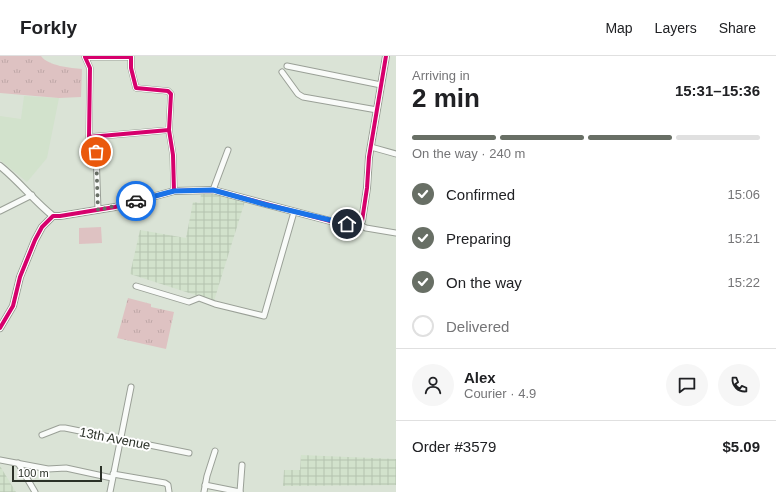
<!DOCTYPE html>
<html lang="en">
<head>
<meta charset="utf-8">
<style>
	:root { --surface:#fff; --page:#f6f6f6; --text:#202124; --muted:#757577; --line:#e0e0e0; --accent:#686f65 }
	body { margin:0; font-family:Helvetica,sans-serif; background:var(--page); color:var(--text); height:100vh; display:flex; flex-direction:column; font-size:15px; white-space:nowrap }
	* { box-sizing:border-box; margin:0 }
	p { font-size:13px; color:var(--muted) }
	.icon { flex:none; width:22px; height:22px; fill:none; stroke:currentColor; stroke-width:2; stroke-linecap:round; stroke-linejoin:round }
	.map { position:relative; flex:1; overflow:hidden }
	.details { display:flex; flex-direction:column; background:var(--surface); width:380px }
	.details>* { flex:none }
	.scale { position:absolute; left:12px; bottom:10px; width:90px; box-sizing:border-box; padding-left:4px; border:2px solid #2b3128; border-top:0; font-size:11px; line-height:14px; white-space:nowrap; color:#2b3128; -webkit-text-stroke:3px #fff; paint-order:stroke }
	.pin { position:absolute; display:grid; place-items:center; width:34px; height:34px; color:#fff; margin:-17px; border:2px solid #fff; border-radius:50%; box-shadow:0 1px 4px #0007 }
	.courier { position:absolute; display:grid; place-items:center; width:40px; height:40px; margin:-20px; border:3px solid #1a73e8; border-radius:50%; background:#fff; color:#222; box-shadow:0 1px 5px #0007 }
	.summary em { font-style:normal; font-weight:800 }
	.summary div { display:flex; flex-direction:column-reverse }
	.summary { display:flex; align-items:center; justify-content:space-between; height:68px; padding:0 16px }
	h1 { font-size:26px; font-weight:800; line-height:30px }
	.bar { display:grid; grid-template-columns:repeat(4,1fr); gap:6px 4px; align-content:center; height:48px; padding:0 16px }
	.bar i { height:5px; border-radius:3px; background:var(--line) }
	.bar .active { background:var(--accent) }
	.bar p { grid-column:span 4 }
	.line { display:flex; align-items:center; gap:10px; padding:0 16px; border-top:1px solid var(--line) }
	.line div { flex:1 }
	.round { display:grid; place-items:center; flex:none; width:42px; height:42px; border-radius:21px; background:var(--page) }
	ol { padding:0 16px; list-style:none }
	li { display:flex; align-items:center; gap:12px; height:44px }
	li p { margin-inline-start:auto }
	li .icon { padding:4px; border-radius:50%; background:var(--accent); color:#fff; stroke-width:4 }
	li:last-child { color:var(--muted) }
	li i { width:22px; height:22px; border:2px solid var(--line); border-radius:50% }
	header { display:flex; align-items:center; gap:24px; box-sizing:border-box; height:56px; padding:0 20px; background:var(--surface); border-bottom:1px solid var(--line) }
	header strong { font-size:19px }
	nav { display:flex; gap:22px; margin-inline-start:auto; font-size:14px }
	main { display:flex; flex:1; min-height:0 }
	.map>svg:first-child { display:block }
	.built { fill:#d2e2cc }
	.industrial { fill:url(#industrial-grid) }
	.grass { fill:url(#grass-tufts) }
	.garden { fill:#dec2c2 }
	.lines { fill:none; stroke-linecap:round; stroke-linejoin:round }
	.minor-casing { stroke:#9aa097; stroke-width:7 }
	.tertiary-casing { stroke:#9aa097; stroke-width:8 }
	.minor { stroke:#f9fbf9; stroke-width:5 }
	.tertiary { stroke:#f9fbf9; stroke-width:6 }
	.cycleway-casing { stroke:#fff; stroke-width:6 }
	.cycleway { stroke:#d6006c; stroke-width:4 }
	.done { stroke:#686f65; stroke-width:4; stroke-dasharray:0 7.2 }
	.route { stroke:#1a73e8; stroke-width:5 }
	.labels { text-anchor:middle; stroke-width:4; stroke-linejoin:round; paint-order:stroke }
	.street-label { font-size:13px; fill:#2b3128; stroke:#fff }
</style>
</head>
<body>
<header>
<strong>Forkly</strong>
<nav><a>Map</a><a>Layers</a><a>Share</a></nav>
</header>
<main>
<div class="map">
<svg width="396" height="436" viewBox="0 0 396 436">
	<defs>
		<pattern id="industrial-grid" width="8" height="8" patternUnits="userSpaceOnUse"><rect width="8" height="8" fill="#d2e2cc"/><path d="M0 4h8M4 0v8" fill="none" stroke="#b4c2af"/></pattern>
		<pattern id="grass-tufts" width="24" height="20" patternUnits="userSpaceOnUse"><rect width="24" height="20" fill="#dec2c2"/><path d="M3 7l-1-3M5 7V3M7 7l1-3M15 17l-1-3M17 17v-4M19 17l1-3" fill="none" stroke="#bfa7a7"/></pattern>
	</defs>
	<rect width="100%" height="100%" fill="#dae3d6"/>
	<path class="built" d="M24,40L59,42L47,102L27,126L0,104V60L21,63Z"/>
	<g class="industrial">
		<path d="M201,136L218,138L245,145L214,245L130,218L140,174L186,182L193,146L200,147Z"/>
		<path d="M301,399L396,403V429L283,430L284,414H300Z"/>
		<path d="M0,410L16,436H0Z"/>
	</g>
	<g class="grass">
		<path d="M0,0H41C48,10 71,12 82,13L81,41L59,42L0,37Z"/>
		<path d="M128,242L151,248V251L174,256L166,293L117,282Z"/>
	</g>
	<path class="garden" d="M101,171L102,187L79,188V172Z"/>
	<g class="lines">
		<defs>
			<g id="minor">
				<path d="M287,10L381,29"/>
				<path d="M282,16L298,38L303,41L377,54"/>
				<path d="M169,74L89,81L90,12L85,1H131V12L136,32L168,35L171,38L169,74L173,99L174,135"/>
				<path d="M371,91L396,98"/>
				<path d="M96,96L98,154"/>
				<path d="M213,134L228,94"/>
				<path d="M0,155L32,139"/>
				<path d="M360,169L366,172L396,177"/>
				<path d="M136,230L189,246L199,242L215,248L264,260L294,156"/>
				<path d="M42,379L60,372H65L189,397"/>
				<path d="M0,404L48,413L66,412L112,422"/>
				<path d="M18,407L35,436"/>
				<path d="M113,418L165,427L168,429L169,436"/>
				<path d="M205,429L240,436"/>
				<path d="M110,436L131,331"/>
				<path d="M204,436L207,420L215,395"/>
				<path d="M240,436L242,409"/>
			</g>
			<g id="tertiary">
				<path d="M0,110C19,125 34,145 53,160"/>
				<path d="M0,272L13,250L20,221L35,184L42,171L53,160H60L115,151L174,135L213,134L338,167C345,168 358,173 362,165L367,132L369,101L386,0"/>
			</g>
		</defs>
		<use href="#minor" class="minor-casing"/>
		<use href="#tertiary" class="tertiary-casing"/>
		<use href="#minor" class="minor"/>
		<use href="#tertiary" class="tertiary"/>
		<defs>
			<g id="cycleway">
				<path d="M169,74L89,81L90,12L85,1H131V12L136,32L168,35L171,38L169,74L173,99L174,135"/>
				<path d="M0,272L13,250L20,221L35,184L42,171L53,160H60L115,151L174,135L213,134L338,167C345,168 358,173 362,165L367,132L369,101L386,0"/>
			</g>
		</defs>
		<use href="#cycleway" class="cycleway-casing"/>
		<use href="#cycleway" class="cycleway"/>
	</g>
	<g class="lines">
		<path class="done" d="M96,96L98,154L136,145"/>
		<path class="route" d="M136,145L174,135L213,134L267,149L347,168"/>
	</g>
	<g class="labels">
		<g class="street-label">
			<text transform="translate(115 382) rotate(11)" y="5">13th Avenue</text>
		</g>
	</g>
</svg>
<div class="scale">100 m</div>
<div class="pin" style="left:96px;top:96px;background:#ea580c"><svg class="icon" aria-label="bag" viewBox="0 0 24 24"><path d="M5 8h14l-1 12H6zM9 8a3 3 0 0 1 6 0"/></svg></div>
<div class="pin" style="left:347px;top:168px;background:#1f2937"><svg class="icon" aria-label="home" viewBox="0 0 24 24"><path d="M3 11l9-7 9 7M6 9v11h12V9"/></svg></div>
<div class="courier" style="left:136px;top:145px"><svg class="icon" aria-label="car" viewBox="0 0 24 24"><path d="M5 17H2v-5l4-1 3-4h7l3 4 3 1v5h-3M9 17h6M6 11h13"/><circle cx="7" cy="17" r="2"/><circle cx="17" cy="17" r="2"/></svg></div>
</div>
<section class="details">
<div class="summary"><div><h1>2 min</h1><p>Arriving in</p></div><em>15:31–15:36</em></div>
<div class="bar"><i class="active"></i><i class="active"></i><i class="active"></i><i></i><p>On the way · 240 m</p></div>
<ol>
<li><svg class="icon" aria-label="check" viewBox="0 0 24 24"><path d="M5 12l5 5 9-10"/></svg>Confirmed<p>15:06</p></li>
<li><svg class="icon" aria-label="check" viewBox="0 0 24 24"><path d="M5 12l5 5 9-10"/></svg>Preparing<p>15:21</p></li>
<li><svg class="icon" aria-label="check" viewBox="0 0 24 24"><path d="M5 12l5 5 9-10"/></svg>On the way<p>15:22</p></li>
<li><i></i>Delivered</li>
</ol>
<div class="line" style="height:72px"><a class="round"><svg class="icon" aria-label="person" viewBox="0 0 24 24"><circle cx="12" cy="8" r="4"/><path d="M4 21q1-7 8-7t8 7"/></svg></a><div><b>Alex</b><p>Courier · 4.9</p></div><a class="round"><svg class="icon" aria-label="chat" viewBox="0 0 24 24"><path d="M4 5h16v11H9l-5 4z"/></svg></a><a class="round"><svg class="icon" aria-label="phone" viewBox="0 0 24 24"><path d="M5 4h4l2 5-3 2q2 4 5 5l2-3 5 2v4C11 20 4 13 5 4z"/></svg></a></div>
<div class="line" style="height:52px"><div>Order #3579</div><b>$5.09</b></div>
</section>
</main>
</body>
</html>
